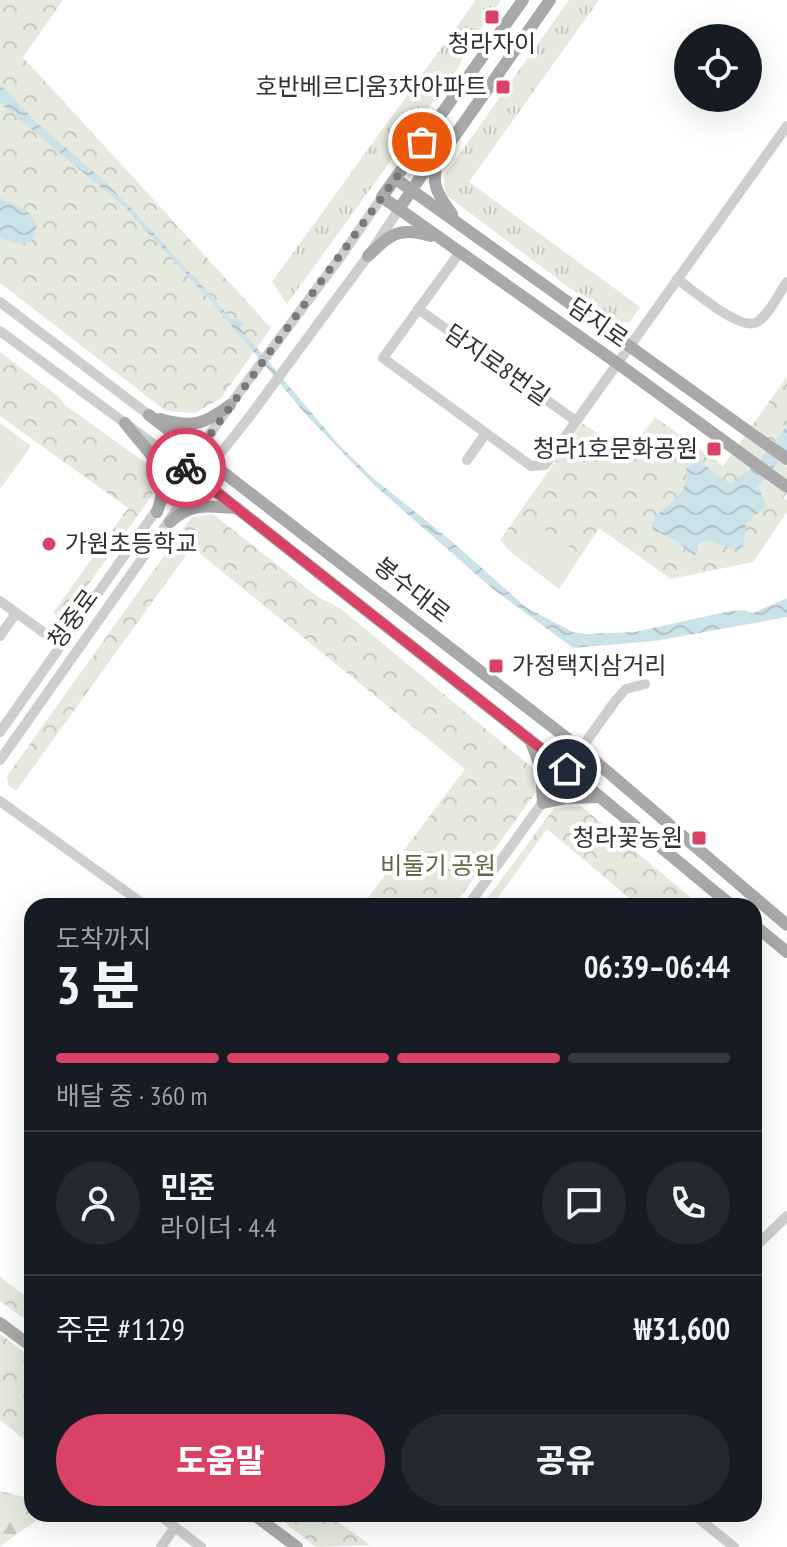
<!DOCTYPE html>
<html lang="ko">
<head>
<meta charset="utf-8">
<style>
	:root { --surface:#171b24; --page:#242831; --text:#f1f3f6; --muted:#9ea1a6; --line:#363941; --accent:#d94264 }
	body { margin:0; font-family:"PT Sans Narrow","Noto Sans KR",sans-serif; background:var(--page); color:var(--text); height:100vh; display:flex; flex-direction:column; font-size:30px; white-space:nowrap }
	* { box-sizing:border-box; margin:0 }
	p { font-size:26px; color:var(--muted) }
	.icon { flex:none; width:44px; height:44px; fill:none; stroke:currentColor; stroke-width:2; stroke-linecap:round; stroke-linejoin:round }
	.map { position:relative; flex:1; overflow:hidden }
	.drawer { position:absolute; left:24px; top:898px; width:738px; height:624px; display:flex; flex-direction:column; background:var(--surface); border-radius:24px; box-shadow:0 8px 32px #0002 }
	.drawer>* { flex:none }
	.buttons { position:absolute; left:674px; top:24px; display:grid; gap:16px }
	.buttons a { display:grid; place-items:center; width:88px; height:88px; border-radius:50%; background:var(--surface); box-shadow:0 8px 32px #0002; font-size:40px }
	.pin { position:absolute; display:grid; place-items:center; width:68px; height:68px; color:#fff; margin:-34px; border:4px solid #fff; border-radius:50%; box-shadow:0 2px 8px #0007 }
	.courier { position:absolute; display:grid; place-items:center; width:80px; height:80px; margin:-40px; border:6px solid #d94264; border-radius:50%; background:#fff; color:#222; box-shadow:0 2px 10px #0007 }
	.head em { font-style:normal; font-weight:800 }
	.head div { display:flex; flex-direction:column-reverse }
	.head { display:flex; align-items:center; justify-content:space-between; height:136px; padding:0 32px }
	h1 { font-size:52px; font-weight:800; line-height:60px }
	.bar { display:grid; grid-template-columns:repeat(4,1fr); gap:12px 8px; align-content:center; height:96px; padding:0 32px }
	.bar i { height:10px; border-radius:6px; background:var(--line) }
	.bar .on { background:var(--accent) }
	.bar p { grid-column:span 4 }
	.line { display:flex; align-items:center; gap:20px; padding:0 32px; border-top:2px solid var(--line) }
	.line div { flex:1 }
	.round { display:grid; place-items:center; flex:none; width:84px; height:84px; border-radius:42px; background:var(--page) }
	.action { display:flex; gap:16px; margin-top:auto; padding:16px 32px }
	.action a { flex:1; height:92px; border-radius:48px; background:var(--accent); color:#fff; font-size:32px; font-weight:800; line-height:92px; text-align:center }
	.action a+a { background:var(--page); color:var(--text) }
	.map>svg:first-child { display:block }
	.grass { fill:url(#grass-tufts) }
	.forest { fill:url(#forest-firs) }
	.park { fill:url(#park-crowns) }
	.pitch { fill:#e6eade }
	.water { fill:url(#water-waves) }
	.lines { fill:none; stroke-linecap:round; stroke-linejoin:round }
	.minor { stroke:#cecece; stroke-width:10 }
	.major { stroke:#a9a9a9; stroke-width:12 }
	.done { stroke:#797979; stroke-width:8; stroke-dasharray:0 14.4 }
	.route { stroke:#d94264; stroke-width:10 }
	.poi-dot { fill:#d94264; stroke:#fff; stroke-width:3 }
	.labels { text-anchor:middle; stroke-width:8; stroke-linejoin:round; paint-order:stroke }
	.poi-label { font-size:24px; fill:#313131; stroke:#fff; text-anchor:end }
	.street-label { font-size:24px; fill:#313131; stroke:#fff }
	.park-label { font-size:24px; fill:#5b6b41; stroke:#fff }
</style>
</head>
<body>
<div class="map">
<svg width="787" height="1547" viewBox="0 0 787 1547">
	<defs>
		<pattern id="grass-tufts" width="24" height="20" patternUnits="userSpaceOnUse" patternTransform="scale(2)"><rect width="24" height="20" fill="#e6eade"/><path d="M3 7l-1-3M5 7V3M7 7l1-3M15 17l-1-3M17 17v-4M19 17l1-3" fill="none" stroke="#c6c9bf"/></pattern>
		<pattern id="forest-firs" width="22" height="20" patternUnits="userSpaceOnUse" patternTransform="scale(2)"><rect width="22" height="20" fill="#e6eade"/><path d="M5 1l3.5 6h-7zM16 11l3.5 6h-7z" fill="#c6c9bf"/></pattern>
		<pattern id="park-crowns" width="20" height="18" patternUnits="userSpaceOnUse" patternTransform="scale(2)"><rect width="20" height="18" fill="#e6eade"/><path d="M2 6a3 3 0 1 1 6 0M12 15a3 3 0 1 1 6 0" fill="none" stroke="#c6c9bf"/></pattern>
		<pattern id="water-waves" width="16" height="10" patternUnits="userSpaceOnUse" patternTransform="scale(2)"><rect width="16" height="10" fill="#cce2e9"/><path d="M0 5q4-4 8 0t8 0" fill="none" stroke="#b0c2c8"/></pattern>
	</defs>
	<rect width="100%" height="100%" fill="#fff"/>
	<g class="grass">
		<path d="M476,0H501L470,43L458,68L287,304L272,282Z"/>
		<path d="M569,0H599L469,182L640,307L630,322L616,323L445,194L444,176Z"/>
	</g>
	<path class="forest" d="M0,1491L32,1499V1514H46L0,1546Z"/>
	<g class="park">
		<path d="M0,0H63L23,57L271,328L221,398L195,413L166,411L0,283Z"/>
		<path d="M0,352L59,397L65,405L146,463L153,494L63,620L53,613L128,508L0,416Z"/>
		<path d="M787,377V493L784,497L787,500V512L753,562L671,579L599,528L559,589L512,553L500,540L582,423L628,453L655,417L723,466Z"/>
		<path d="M213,514L318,597L341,609L534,769L536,792L454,906H362L465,769L192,547L16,791L8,785L7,776L191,518Z"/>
		<path d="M581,806L701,906H639L547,829L492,906H482L554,808Z"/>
		<path d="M0,1277L32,1301V1320L20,1316L0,1301Z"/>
		<path d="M0,1334L32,1358V1446L0,1420Z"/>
		<path d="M274,1514H327L370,1545L316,1547Z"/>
	</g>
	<g class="pitch">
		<path d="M0,423L31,446L0,489Z"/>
		<path d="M529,518L578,553L559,580L509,545Z"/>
	</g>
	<g class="water">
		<path d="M0,84L39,125L100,177L130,207L232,319H241L244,326L239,327L339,445L373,478L448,538L527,608L573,632L586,634L635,632L730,611L745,610L753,613L787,598V617L655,641L573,648L493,589L374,485L307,416L211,301L120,203L0,103Z"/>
		<path d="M0,198C19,207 46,213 33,240C20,248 14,241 0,238Z"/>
		<path d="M787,426V451L758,487L765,502V507L746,523L744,545L738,550C724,548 711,537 698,544L695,556L673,539L653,530L652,524C661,503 691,499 686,469L699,459L714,473L731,484L757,464Z"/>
	</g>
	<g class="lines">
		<g class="minor">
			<path d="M460,252L383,358L531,466L545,465L787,126"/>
			<path d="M677,279C692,289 740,332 757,322C769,315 779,293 787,282"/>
			<path d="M0,302L149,415"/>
			<path d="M418,309L576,421"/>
			<path d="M0,331L186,468"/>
			<path d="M467,460L486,433"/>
			<path d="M0,601L61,645"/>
			<path d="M0,636L16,613"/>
			<path d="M0,732L241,390L342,255L382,197"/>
			<path d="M0,760L187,495L247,420L368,256L399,209"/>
			<path d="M0,801L146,906"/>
			<path d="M468,906L616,700L626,689L645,684"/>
			<path d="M754,1248L787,1216"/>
			<path d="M158,1514L201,1547"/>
			<path d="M693,1514L734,1547"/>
			<path d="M161,1547L175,1527"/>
		</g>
		<g class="major">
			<path d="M523,0L382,197L617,363L787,487"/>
			<path d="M439,159C429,183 438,195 452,214"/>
			<path d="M396,179L787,459"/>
			<path d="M399,209L422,175L442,154L550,0"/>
			<path d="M368,256C391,234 399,226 431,236"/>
			<path d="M149,415L581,749L787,925"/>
			<path d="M160,419C191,428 204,425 230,405"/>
			<path d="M125,423C150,456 173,467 157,512"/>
			<path d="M186,468L554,759L732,906"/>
			<path d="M170,522C193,501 208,507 237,508"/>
			<path d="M531,742L541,768L543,803L567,798L600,797"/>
			<path d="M754,925L787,952"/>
			<path d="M0,1323L32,1347"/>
			<path d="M253,1514L297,1547"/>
		</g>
	</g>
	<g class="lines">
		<path class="done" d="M186,468L422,142"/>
		<path class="route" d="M186,468L567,769"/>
	</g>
	<g class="poi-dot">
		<rect x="484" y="9" width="16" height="16" rx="4"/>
		<rect x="495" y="79" width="16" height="16" rx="4"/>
		<rect x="706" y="441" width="16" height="16" rx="4"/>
		<circle cx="49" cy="544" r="8"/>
		<rect x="488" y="658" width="16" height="16" rx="4"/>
		<rect x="691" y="830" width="16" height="16" rx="4"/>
	</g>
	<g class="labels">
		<g class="poi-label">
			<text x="492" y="52" text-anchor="middle">청라자이</text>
			<text x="487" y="95">호반베르디움3차아파트</text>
			<text x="698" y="457">청라1호문화공원</text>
			<text x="65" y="552" text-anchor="start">가원초등학교</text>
			<text x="512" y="674" text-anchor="start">가정택지삼거리</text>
			<text x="683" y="846">청라꽃농원</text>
		</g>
		<g class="street-label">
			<text transform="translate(598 323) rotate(35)" y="8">담지로</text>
			<text transform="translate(497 365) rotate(35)" y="8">담지로8번길</text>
			<text transform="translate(412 590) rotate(38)" y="8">봉수대로</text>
			<text transform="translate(73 619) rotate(-54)" y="8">청중로</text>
		</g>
		<g class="park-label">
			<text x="438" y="874">비둘기 공원</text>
		</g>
	</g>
</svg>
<div class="buttons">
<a><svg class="icon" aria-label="locate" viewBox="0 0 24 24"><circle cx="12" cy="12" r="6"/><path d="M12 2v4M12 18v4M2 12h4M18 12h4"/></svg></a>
</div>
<div class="pin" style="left:422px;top:142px;background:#ea580c"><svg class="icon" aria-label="bag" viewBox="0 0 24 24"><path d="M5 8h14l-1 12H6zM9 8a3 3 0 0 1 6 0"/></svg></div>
<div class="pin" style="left:567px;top:769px;background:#1f2937"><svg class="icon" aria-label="home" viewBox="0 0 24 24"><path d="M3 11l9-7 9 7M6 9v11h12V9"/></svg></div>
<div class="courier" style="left:186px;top:468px"><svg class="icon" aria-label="bike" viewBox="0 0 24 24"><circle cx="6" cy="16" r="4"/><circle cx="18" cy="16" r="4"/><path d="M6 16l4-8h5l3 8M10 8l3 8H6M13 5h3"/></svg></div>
<section class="drawer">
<div class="head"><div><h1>3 분</h1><p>도착까지</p></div><em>06:39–06:44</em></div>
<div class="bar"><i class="on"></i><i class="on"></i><i class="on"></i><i></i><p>배달 중 · 360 m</p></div>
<div class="line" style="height:144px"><a class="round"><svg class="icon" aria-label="person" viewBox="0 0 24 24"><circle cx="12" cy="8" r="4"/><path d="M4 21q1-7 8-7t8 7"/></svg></a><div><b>민준</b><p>라이더 · 4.4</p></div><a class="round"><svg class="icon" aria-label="chat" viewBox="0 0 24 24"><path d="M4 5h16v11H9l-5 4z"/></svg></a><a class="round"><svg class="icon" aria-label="phone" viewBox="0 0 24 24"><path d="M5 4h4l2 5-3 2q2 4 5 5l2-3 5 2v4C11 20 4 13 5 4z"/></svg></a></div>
<div class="line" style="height:104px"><div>주문 #1129</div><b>₩31,600</b></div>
<div class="action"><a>도움말</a><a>공유</a></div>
</section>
</div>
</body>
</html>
